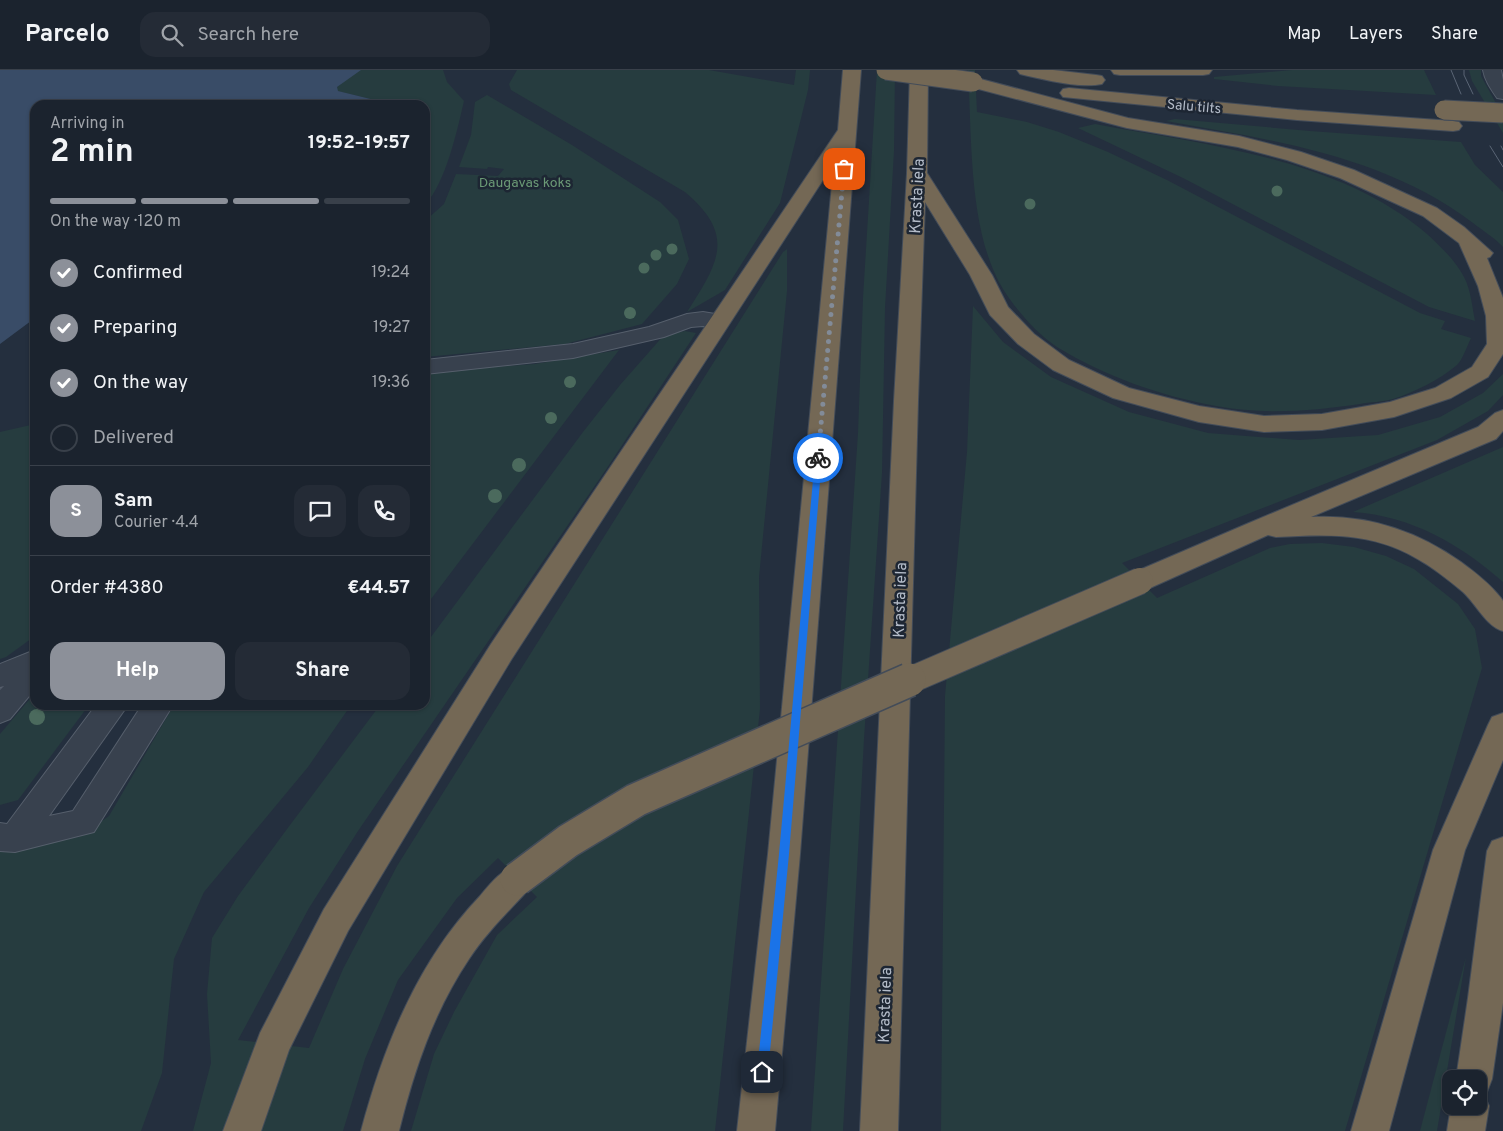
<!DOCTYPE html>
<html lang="en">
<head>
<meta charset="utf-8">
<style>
	:root { --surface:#1b232e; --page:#242b36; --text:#f1f3f6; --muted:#a0a4aa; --line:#39404a; --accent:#8c9099 }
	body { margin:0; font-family:Overpass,sans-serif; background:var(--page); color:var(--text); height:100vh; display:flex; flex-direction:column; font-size:19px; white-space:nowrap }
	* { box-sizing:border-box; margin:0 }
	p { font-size:16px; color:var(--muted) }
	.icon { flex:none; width:28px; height:28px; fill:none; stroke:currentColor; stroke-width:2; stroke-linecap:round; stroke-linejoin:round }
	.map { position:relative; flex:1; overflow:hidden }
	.side { position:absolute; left:30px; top:30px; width:400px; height:610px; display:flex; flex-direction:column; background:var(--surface); border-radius:15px; box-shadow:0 1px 4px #0004,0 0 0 1px var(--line) }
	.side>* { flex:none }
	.controls { position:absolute; left:1442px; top:1000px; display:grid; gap:10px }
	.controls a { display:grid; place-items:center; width:45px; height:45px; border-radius:10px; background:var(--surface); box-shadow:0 1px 4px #0004,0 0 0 1px var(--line); font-size:25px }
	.pin { position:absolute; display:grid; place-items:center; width:42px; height:42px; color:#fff; margin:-21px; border-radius:10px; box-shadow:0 2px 8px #0006 }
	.courier { position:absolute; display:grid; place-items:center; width:50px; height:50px; margin:-25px; border:4px solid #1a73e8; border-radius:50%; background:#fff; color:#222; box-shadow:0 1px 6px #0007 }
	.summary em { font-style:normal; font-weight:700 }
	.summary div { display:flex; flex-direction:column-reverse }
	.summary { display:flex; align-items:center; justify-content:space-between; height:85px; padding:0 20px }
	h1 { font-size:32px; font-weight:700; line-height:38px }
	.bar { display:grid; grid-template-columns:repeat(4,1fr); gap:8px 5px; align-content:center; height:60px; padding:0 20px }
	.bar i { height:6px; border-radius:4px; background:var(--line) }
	.bar .selected { background:var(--accent) }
	.bar p { grid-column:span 4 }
	.line { display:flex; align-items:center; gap:12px; padding:0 20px; border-top:1px solid var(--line) }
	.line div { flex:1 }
	.round { display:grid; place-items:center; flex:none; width:52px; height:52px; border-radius:15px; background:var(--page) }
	ol { padding:0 20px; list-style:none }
	li { display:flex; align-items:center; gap:15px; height:55px }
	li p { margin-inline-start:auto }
	li .icon { padding:5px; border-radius:50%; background:var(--accent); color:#fff; stroke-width:4 }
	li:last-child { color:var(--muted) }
	li i { width:28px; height:28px; border:2px solid var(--line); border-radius:50% }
	.cta { display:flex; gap:10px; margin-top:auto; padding:10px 20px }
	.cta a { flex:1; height:58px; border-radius:15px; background:var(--accent); color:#fff; font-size:20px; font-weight:700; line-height:58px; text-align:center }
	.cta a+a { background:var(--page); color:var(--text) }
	header { display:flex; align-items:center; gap:30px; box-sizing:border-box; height:70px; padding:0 25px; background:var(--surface); border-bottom:1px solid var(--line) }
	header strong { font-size:24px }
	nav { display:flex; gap:28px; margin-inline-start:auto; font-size:18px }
	.search { width:350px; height:45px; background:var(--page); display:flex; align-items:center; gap:12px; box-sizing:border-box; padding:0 18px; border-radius:15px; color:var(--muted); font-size:19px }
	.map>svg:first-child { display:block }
	.green { fill:#263c3f }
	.water { fill:#394c67 }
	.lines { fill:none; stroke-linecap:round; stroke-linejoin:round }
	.minor-casing { stroke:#565f6c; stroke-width:2 }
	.highway-casing { stroke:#434c59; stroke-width:2 }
	.minor { fill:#38414e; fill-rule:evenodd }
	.highway { fill:#746855; fill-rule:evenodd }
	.tram { stroke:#5a6575; stroke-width:1 }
	.highway-bridge-far2-casing { stroke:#434c59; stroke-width:21; stroke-linecap:butt }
	.highway-bridge-far1-casing { stroke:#434c59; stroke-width:28; stroke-linecap:butt }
	.highway-bridge-casing { stroke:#434c59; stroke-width:36; stroke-linecap:butt }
	.highway-bridge-far2 { stroke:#746855; stroke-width:19 }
	.highway-bridge-far1 { stroke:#746855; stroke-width:26 }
	.highway-bridge { stroke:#746855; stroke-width:33 }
	.tree { fill:#4b6a5d }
	.route { fill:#1a73e8 }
	.done { stroke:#828b98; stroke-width:5; stroke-dasharray:0 9 }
	.labels { text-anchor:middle; stroke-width:5; stroke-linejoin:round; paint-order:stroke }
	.far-street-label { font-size:14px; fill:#b4bcc9; stroke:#1d2633 }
	.far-park-label { font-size:14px; fill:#6b9a76; stroke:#1d2633 }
	.street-label { font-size:16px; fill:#b4bcc9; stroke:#1d2633 }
</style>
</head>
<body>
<header>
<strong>Parcelo</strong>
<div class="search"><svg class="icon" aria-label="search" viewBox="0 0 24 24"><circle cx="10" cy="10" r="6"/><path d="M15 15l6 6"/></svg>Search here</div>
<nav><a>Map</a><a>Layers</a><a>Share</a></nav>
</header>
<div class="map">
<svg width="1503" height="1061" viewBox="0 0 1503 1061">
	<rect width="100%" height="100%" fill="#242f3e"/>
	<g class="green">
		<path d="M356,0H443L447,12L464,31C457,61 446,112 425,135V73L429,46L425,44V35H395L337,21V17Z"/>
		<path d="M517,0H709L794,15L796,0H810L808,20L780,133L725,220L687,242C718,193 737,166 685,122L511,20L509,14Z"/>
		<path d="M877,0H895L894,81L885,238L882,403L864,669L843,1061H811L858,363L863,228Z"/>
		<path d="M968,0H975L977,42L1027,52L1059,62L1108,82L1167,110L1420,243L1445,251L1441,259L1471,268C1467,276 1463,289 1457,295C1439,310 1415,322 1393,329C1383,332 1370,332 1360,334C1313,341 1263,345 1216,336C1161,326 1104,306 1057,277C1036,263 1016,240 1003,219C968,162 972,66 968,0Z"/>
		<path d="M1292,0H1424L1436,25L1278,16L1214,9V7Z"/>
		<path d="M1469,0H1481V6L1503,46V63L1472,11Z"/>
		<path d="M487,25L572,75L660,132L678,150L689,189L677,214L642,254L565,274L425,287V151L444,134L456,104L498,106L504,99L488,97L487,99L459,97L471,65L475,32Z"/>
		<path d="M1175,49L1310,61L1461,72L1475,95L1503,122V177C1495,168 1483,161 1473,153C1385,86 1272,70 1166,51Z"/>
		<path d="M1095,54C1206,75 1339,88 1427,164C1441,177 1455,190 1464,207C1471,220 1472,237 1475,251L1429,237L1185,109L1078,58Z"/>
		<path d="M787,179V221L759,507L760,639L715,1061H411L434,984L454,942L497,865L537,827L498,788L457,828L398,910L365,989L343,1061H193L211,993L207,924L212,868L238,826L287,759L380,635H425V575L583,362L620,315L664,265L685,261L696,263L607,398L358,761L309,838L238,970L309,978L343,899L397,796L783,182Z"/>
		<path d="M973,236L1003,272L1051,307L1129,342L1208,363L1299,370L1378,365L1440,347L1483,323L1503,304V325L1488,341L1437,370L1122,493L1157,528L1270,478L1290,474L1322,473L1354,477L1386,486L1414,499L1458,534L1475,559L1482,598L1345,1061H941L945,626L967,382Z"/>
		<path d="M619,280L425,537V302L535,294Z"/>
		<path d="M35,354V566L6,587L0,589V362Z"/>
		<path d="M1503,377V512C1460,474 1411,446 1353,442Z"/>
		<path d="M35,623V635H89L18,730L0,735V664Z"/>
		<path d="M174,635H351L308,697L204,822L174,889L162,1003L141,1061H0V782L79,767L109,746Z"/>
		<path d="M1466,887L1437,1061H1420Z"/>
	</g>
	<path class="water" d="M0,0H361L337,17L338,21L395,35H35V248L0,274Z"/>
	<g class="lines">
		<defs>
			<g id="minor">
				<path d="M1483,0H1501L1503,10V29L1497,28C1491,19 1485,11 1483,0Z"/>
				<path d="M703,242L727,246L730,251L727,256L719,258L703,256L691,257L664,267L573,288L425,304V290L573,274L649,257L687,244Z"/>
				<path d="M35,580V619L10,649L0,653V620L4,616L0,617V594Z"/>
				<path d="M96,635H128L49,746L73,741L142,635H173L94,762L15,782L0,781V753L7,754Z"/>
			</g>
			<g id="highway">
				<path d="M843,0H861L800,784L775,1061H737L768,784L834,93L511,590L348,861L289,980L261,1061H223L260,963L324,839L491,574L838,60Z"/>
				<path d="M910,0H928L927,103L992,205L1008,237L1034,264L1069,290L1129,318L1199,336L1264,346L1322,344L1390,332L1435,318L1472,297L1487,274L1486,246L1478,216L1459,173L1423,146L1340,108L1287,90L1238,77L1127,58L967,16L964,12L967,8L973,7L1128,48L1239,66L1301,82L1354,100L1437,138L1464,157L1493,183L1490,187L1487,188L1503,228V284L1488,307L1451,328L1394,347L1322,360L1264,362L1199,352L1113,328L1053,300L1018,274L990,245L970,205L925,132L918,331L898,1061H860L894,331L907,103Z"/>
				<path d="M1017,0H1053L1096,5L1102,6L1105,10L1102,14C1080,19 1042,9 1020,4Z"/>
				<path d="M1111,0H1212L1209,4L1203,5H1120L1114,4Z"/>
				<path d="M1069,18L1297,40L1453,51L1459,52L1462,56L1459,60L1453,61L1297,50L1063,27L1060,23L1063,19Z"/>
				<path d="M1503,340V361L1496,369L1311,447C1366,444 1416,460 1461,492C1476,503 1490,514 1501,528L1503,531V561C1486,556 1477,535 1463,522C1398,466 1359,462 1276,467L1268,465L1150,518L1140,521L1130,518L1126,511L1130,504L1249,453L1478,357L1495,343Z"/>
				<path d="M1503,643V690L1465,780L1389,1061H1351L1433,780L1488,655L1492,647Z"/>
				<path d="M1503,767V933L1492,1009L1487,1022L1483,1023L1489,1036L1485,1061H1447L1451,1036H1479V1009H1456L1468,928L1487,781L1492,771Z"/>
				<path d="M517,795L529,799L533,809L529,819C508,842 486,863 469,889C434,941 414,1000 399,1061H361C384,975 418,891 480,826C491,813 501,800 517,795Z"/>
			</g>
		</defs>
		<use href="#minor" class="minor-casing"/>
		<use href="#highway" class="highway-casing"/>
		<use href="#minor" class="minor"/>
		<use href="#highway" class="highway"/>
		<g class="tram">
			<path d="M1451,0L1461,24"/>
			<path d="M1464,0V5L1473,24"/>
			<path d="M1490,76L1503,97"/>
			<path d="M1501,76L1503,80"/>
		</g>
		<defs>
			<g id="highway-bridge-far2">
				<path d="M886,0L973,12"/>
				<path d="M1444,40L1503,43"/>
			</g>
			<path id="highway-bridge-far1" d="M906,612L1140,511"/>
			<path id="highway-bridge" d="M517,809L568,771L636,730L909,610"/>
		</defs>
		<use href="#highway-bridge-far2" class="highway-bridge-far2-casing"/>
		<use href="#highway-bridge-far1" class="highway-bridge-far1-casing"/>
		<use href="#highway-bridge" class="highway-bridge-casing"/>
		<use href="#highway-bridge-far2" class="highway-bridge-far2"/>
		<use href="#highway-bridge-far1" class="highway-bridge-far1"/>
		<use href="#highway-bridge" class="highway-bridge"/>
	</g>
	<g class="tree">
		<circle cx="1277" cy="121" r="5.5"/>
		<circle cx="1030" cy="134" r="5.5"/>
		<circle cx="672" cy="179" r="5.5"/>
		<circle cx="656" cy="185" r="5.5"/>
		<circle cx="644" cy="198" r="5.5"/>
		<circle cx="630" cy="243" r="6"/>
		<circle cx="570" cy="312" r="6"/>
		<circle cx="551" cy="348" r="6"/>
		<circle cx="519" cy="395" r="7"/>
		<circle cx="495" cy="426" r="7"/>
		<circle cx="37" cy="647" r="8"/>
	</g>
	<path class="route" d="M818,386L822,388L789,784L768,1002L766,1005L762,1007L759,1005L757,1002L779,784L815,388Z"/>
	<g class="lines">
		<path class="done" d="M818,388L844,99"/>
	</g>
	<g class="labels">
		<g class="far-street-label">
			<text transform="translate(1194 36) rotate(5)" y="5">Salu tilts</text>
		</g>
		<g class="far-park-label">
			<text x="525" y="117">Daugavas koks</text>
		</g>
		<g class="street-label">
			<text transform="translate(916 126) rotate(-87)" y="6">Krasta iela</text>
			<text transform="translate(899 530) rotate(-88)" y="6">Krasta iela</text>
			<text transform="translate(884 935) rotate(-88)" y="6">Krasta iela</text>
		</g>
	</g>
</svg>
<div class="controls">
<a><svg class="icon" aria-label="locate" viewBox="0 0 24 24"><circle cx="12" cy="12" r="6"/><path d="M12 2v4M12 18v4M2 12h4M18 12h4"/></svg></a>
</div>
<div class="pin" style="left:844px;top:99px;background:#ea580c"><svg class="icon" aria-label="bag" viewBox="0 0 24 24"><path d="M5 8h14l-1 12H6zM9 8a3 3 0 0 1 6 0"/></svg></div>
<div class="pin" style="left:762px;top:1002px;background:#1f2937"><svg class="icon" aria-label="home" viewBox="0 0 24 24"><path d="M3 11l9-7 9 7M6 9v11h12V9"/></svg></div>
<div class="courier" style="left:818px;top:388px"><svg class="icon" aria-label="bike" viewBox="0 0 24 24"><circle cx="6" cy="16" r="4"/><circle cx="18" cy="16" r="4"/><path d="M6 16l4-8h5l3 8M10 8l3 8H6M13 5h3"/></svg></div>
<section class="side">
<div class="summary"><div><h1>2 min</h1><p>Arriving in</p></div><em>19:52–19:57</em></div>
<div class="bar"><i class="selected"></i><i class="selected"></i><i class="selected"></i><i></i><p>On the way · 120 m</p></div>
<ol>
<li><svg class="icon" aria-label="check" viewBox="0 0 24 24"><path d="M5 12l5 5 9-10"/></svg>Confirmed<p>19:24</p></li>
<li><svg class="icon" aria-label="check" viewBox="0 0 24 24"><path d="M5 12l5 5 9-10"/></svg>Preparing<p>19:27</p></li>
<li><svg class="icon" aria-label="check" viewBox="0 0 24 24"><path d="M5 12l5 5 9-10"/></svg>On the way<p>19:36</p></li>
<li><i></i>Delivered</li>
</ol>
<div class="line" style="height:90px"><b class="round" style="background:var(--accent);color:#fff">S</b><div><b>Sam</b><p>Courier · 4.4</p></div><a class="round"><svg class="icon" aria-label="chat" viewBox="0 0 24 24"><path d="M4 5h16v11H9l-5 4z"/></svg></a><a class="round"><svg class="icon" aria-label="phone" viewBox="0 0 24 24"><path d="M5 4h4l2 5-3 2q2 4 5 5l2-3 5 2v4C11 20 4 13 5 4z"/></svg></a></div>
<div class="line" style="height:65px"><div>Order #4380</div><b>€44.57</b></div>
<div class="cta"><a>Help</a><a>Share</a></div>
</section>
</div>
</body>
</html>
